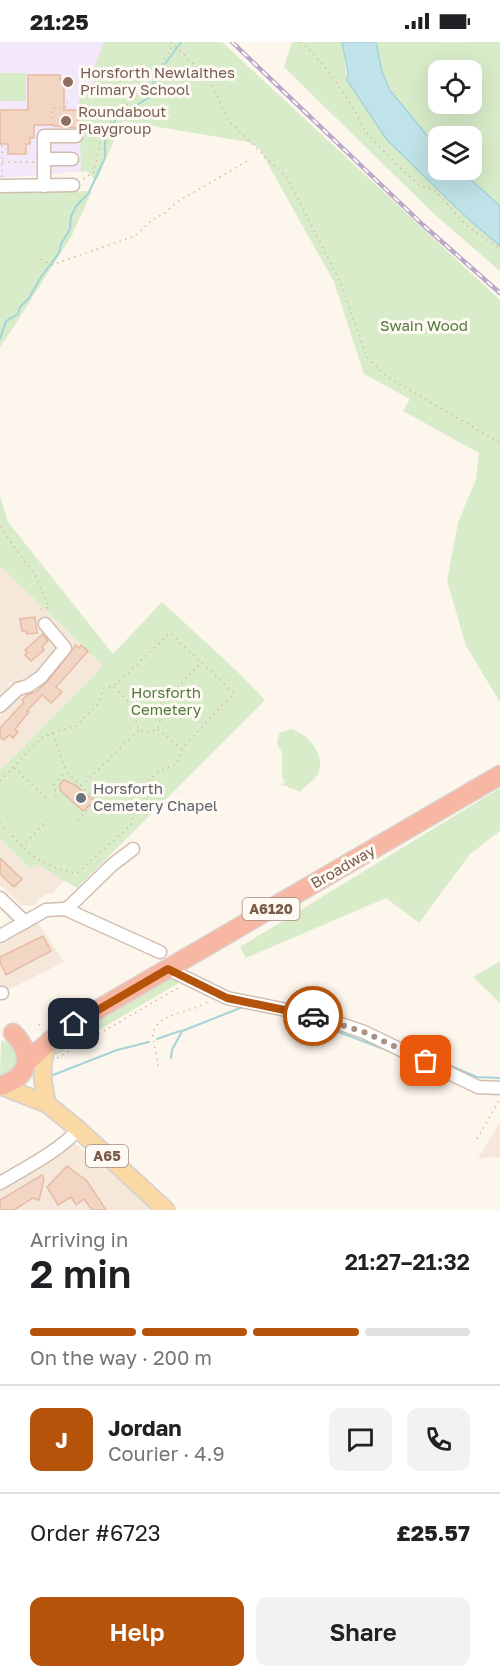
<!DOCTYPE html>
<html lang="en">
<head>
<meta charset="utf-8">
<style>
	:root { --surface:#fff; --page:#f2f2f2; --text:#202124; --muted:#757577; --line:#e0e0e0; --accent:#b45309 }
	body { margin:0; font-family:"Golos Text",sans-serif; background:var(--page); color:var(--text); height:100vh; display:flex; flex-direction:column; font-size:22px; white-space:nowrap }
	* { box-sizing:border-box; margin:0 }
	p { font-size:20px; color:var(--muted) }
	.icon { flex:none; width:33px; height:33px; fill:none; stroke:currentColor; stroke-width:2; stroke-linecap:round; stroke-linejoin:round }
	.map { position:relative; height:1168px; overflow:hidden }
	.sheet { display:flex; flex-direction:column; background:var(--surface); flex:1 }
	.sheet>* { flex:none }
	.controls { position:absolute; left:428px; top:18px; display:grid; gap:12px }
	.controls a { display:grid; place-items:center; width:54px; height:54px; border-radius:12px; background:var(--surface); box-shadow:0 6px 24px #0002; font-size:30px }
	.pin { position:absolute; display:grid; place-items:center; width:51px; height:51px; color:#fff; margin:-26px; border-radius:12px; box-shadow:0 3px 9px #0006 }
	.courier { position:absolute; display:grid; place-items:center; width:60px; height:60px; margin:-30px; border:4px solid #b45309; border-radius:50%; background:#fff; color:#222; box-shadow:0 2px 8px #0007 }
	.summary em { font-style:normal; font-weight:600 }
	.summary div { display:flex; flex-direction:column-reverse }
	.summary { display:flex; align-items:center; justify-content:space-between; height:102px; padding:0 30px }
	h1 { font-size:39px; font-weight:600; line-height:45px }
	.bar { display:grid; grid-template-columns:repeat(4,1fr); gap:9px 6px; align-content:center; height:72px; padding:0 30px }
	.bar i { height:8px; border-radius:4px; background:var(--line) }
	.bar .active { background:var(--accent) }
	.bar p { grid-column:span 4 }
	.line { display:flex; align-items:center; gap:15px; padding:0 30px; border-top:2px solid var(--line) }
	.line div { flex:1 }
	.round { display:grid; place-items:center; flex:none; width:63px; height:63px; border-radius:12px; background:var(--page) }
	.cta { display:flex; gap:12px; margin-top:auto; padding:12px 30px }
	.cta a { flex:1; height:69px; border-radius:12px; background:var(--accent); color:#fff; font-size:24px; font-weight:600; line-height:69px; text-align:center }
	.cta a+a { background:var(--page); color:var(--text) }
	.status { display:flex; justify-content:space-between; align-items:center; height:42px; padding:0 30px; background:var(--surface); direction:ltr }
	.status svg { height:16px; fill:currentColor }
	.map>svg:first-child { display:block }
	.residential { fill:#f5e8da }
	.education { fill:#f3e8fa }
	.green { fill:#d8ecc9; fill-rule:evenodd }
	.water { fill:#bfe3e8; stroke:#a5d3da; stroke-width:1.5 }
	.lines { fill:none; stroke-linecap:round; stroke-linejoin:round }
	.stream { stroke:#a5d3da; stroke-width:2 }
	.building { fill:#f3d5c3; stroke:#e6bba3; stroke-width:1.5 }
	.minor-casing { stroke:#d1beb0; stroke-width:15 }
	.major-casing { stroke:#dad1cd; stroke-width:20 }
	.highway-casing { stroke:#dad1cd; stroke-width:21 }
	.path { stroke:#d9b8a5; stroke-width:1.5; stroke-dasharray:1.5 4.5; stroke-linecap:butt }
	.minor { stroke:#fff; stroke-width:12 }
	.major { stroke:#fbd9a5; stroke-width:16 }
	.highway { stroke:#f7b7a3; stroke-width:18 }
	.rail-casing { stroke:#b9a8c9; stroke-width:4.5 }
	.rail { stroke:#fffaf3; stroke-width:2; stroke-dasharray:7; stroke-linecap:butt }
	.done { stroke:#a89285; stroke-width:6; stroke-dasharray:0 10.8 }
	.route { stroke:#b45309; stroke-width:8 }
	.education-dot { fill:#8d6e63; stroke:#fffaf3; stroke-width:2 }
	.worship-dot { fill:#6b7280; stroke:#fffaf3; stroke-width:2 }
	.labels { text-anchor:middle; stroke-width:6; stroke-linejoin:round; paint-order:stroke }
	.shield { fill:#fffaf3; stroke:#a28b7f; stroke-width:1.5 }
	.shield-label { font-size:14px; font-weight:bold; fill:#7a5c4d }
	.education-label { font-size:15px; fill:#785e54; stroke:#fffaf3; text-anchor:start }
	.park-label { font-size:15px; fill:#537a41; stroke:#fffaf3 }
	.worship-label { font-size:15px; fill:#5b616d; stroke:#fffaf3; text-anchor:start }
	.street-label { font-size:15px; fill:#7a5c4d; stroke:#fffaf3 }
</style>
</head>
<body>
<div class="status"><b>21:25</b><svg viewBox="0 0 49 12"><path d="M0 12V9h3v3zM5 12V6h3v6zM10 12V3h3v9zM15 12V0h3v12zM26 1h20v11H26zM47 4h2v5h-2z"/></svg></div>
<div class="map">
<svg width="500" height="1168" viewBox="0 0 500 1168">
	<rect width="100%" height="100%" fill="#fdf6ec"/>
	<g class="residential">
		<path d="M0,524L103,624L0,728V674L21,651L10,639L8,646L0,653Z"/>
		<path d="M0,797L30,827L37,822L65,838L52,852L44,853L33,864L21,863L0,843Z"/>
		<path d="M38,881L64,920L0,952V903Z"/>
		<path d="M500,1080V1115L478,1116Z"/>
		<path d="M66,1094L155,1168H0V1136Z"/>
	</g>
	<path class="education" d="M0,0H147L87,129L0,136Z"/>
	<g class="green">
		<path d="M104,0H222L500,258V660L466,604L447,539L458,481L476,437L479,411L403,369L410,357L364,332L334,240L259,106L248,100L123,79L96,139L87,129L81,130L79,53L94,52L93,29Z"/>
		<path d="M292,0H342L347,38L387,98L465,174L500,204V229L433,171L284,25Z"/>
		<path d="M370,0H500V164L460,128H471V94H438V106L408,75L369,11ZM438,28H471V62H438Z"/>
		<rect x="0" y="31" width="26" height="28"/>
		<path d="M92,149L71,195L0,306V150Z"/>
		<path d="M0,454L8,480L113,612L162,560L239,631L265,658L77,846L37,822L30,827L0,797V728L103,624L0,524Z"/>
		<path d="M291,687C309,692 330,717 315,736C310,742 304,743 301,750L280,742L285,741L282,735V711L277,701L279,691Z"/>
		<path d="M500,746V789L470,812L419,881L386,856L246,916L240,905Z"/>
		<path d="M500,919V961L473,935Z"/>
		<path d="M176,933L184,938L56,1013L52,1011L69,997Z"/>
		<path d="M1,998L11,1002L18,1014L14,1028L0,1035Z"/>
	</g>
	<path class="water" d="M342,0H376L382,30L390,48L438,107V128H460L500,164V204L465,174L387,98L347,38L348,31Z"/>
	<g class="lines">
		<g class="stream">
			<path d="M0,297L6,279L18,272L20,265L29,256L41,235L59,211L61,202L70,187L71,174L77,163L88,152L105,116V96L107,90L117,76L148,56L151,43L159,36L162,26L181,0"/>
			<path d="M260,969L299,976"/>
			<path d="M307,978L394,1011"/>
			<path d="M157,997L180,989"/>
			<path d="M425,1013L477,1035L500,1036"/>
			<path d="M171,1016L172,1008L182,989L243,965"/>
			<path d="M48,1035L117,1008L149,1000"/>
		</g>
	</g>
	<g class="building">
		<path d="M28,33H60V37H64V68H78V86L54,84V83H34V96H30V102H26V112H8V102H0V68H28Z"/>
		<path d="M35,575L37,591L27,592L26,589H22L20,577Z"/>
		<path d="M43,592L48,599L42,605L44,608L31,619L25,613L27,610L25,608Z"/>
		<path d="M76,603L79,606L81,603L88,609L56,645L62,650L51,661L42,653L27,669L29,670L15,687L18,690L13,696L9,693L4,698L0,695V686L24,660L22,658L27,653L36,650L47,640Z"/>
		<path d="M64,738L75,743L94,759L83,769L60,748V742Z"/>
		<path d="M0,816L22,837L14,845L0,832Z"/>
		<path d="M43,894L51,909L6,933L0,920V915Z"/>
		<path d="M67,1124L87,1139L106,1168H92L84,1157L76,1163L71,1155L58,1163L47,1145Z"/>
		<path d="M42,1133L44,1137L39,1158L33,1156L14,1168H0V1158Z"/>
	</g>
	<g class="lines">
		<defs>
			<g id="minor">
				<path d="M44,117H72"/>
				<path d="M0,144L73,143"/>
				<path d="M44,144V94H76"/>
				<path d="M0,664L18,647L28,644L41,635L65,606L45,582"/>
				<path d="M0,856L25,880"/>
				<path d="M65,867L70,864L112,823L133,807"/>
				<path d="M0,894L46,868L65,867L160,910"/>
				<path d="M168,927L227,956L321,975L364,990L478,1045L500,1046"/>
				<path d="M0,951H2"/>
				<path d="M0,1141C22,1128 63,1107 78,1087"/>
			</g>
			<g id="major">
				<path d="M1,1044L47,1062L78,1087L166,1168"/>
				<path d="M47,1062C42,1036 40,1028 47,1003"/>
			</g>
			<g id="highway">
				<path d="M26,1021L61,989L500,733"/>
				<path d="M0,1044C29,1036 35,1013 13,991"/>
			</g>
		</defs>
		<use href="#minor" class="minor-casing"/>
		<use href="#major" class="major-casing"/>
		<use href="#highway" class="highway-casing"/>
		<g class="path">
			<path d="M171,0L208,36L229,79L288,137L342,244L366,314L386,334L500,401"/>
			<path d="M300,0L308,6L329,30L354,67L365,89L394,120L419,143L436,149L467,184L500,207"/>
			<path d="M51,83L52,66L67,65V60"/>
			<path d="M2,120H34"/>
			<path d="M2,135V104H5V102"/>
			<path d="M83,137L94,130L101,96L114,75L154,36L173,3"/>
			<path d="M41,217L51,223L135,194L152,178L165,171L177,160L249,118"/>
			<path d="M0,485L35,533L49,565L41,567L42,572"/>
			<path d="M114,645L138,670"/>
			<circle cx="148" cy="678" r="12"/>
			<path d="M156,667L201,621"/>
			<path d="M158,687L182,707"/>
			<path d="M53,691L66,729L96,758L132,772"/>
			<path d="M14,726L48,758"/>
			<path d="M0,739L41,696L60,688L75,685L97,663L104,646L114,644L170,591L234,651L184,704L176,722L159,729L142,745L131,783L76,832C35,821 28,811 0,781"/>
			<path d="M81,744L140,687"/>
			<path d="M56,755L54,742L65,730"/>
			<path d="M78,778L95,759"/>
			<path d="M22,805L47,778"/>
			<path d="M39,982L42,988"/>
			<path d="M57,1016L180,945"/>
			<path d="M158,1024C157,1014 154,1004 153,995C152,970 196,971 210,958"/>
			<path d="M477,1097L500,1057"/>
		</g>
		<use href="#minor" class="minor"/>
		<use href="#major" class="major"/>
		<use href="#highway" class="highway"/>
		<defs>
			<path id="rail" d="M232,0L423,183L500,251"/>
		</defs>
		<use href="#rail" class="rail-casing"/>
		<use href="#rail" class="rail"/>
	</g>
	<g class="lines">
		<path class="done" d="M313,974L364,990L426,1019"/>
		<path class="route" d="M74,982L168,927L227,956L313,974"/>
	</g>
	<g class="education-dot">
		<circle cx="68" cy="40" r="6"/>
		<circle cx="66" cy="79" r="6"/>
	</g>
	<circle class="worship-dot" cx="81" cy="756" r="6"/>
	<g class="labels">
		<g class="shield">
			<rect x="242.5" y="856" width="57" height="22" rx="4.5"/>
			<rect x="86" y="1103" width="42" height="22" rx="4.5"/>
		</g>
		<g class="shield-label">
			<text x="271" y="872">A6120</text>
			<text x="107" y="1119">A65</text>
		</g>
		<g class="education-label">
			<text x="80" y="36">Horsforth Newlaithes<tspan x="80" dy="17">Primary School</tspan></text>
			<text x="78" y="75">Roundabout<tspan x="78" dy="17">Playgroup</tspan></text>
		</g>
		<g class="park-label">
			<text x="424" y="289">Swain Wood</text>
			<text x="166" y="656">Horsforth<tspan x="166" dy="17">Cemetery</tspan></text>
		</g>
		<g class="worship-label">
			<text x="93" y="752">Horsforth<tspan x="93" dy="17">Cemetery Chapel</tspan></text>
		</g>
		<g class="street-label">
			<text transform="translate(343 825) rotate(-30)" y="5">Broadway</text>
		</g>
	</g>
</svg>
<div class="controls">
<a><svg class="icon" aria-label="locate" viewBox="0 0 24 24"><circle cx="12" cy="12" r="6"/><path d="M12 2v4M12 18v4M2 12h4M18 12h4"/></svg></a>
<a><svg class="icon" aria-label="layers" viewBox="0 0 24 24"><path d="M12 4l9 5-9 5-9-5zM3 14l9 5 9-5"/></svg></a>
</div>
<div class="pin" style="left:426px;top:1019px;background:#ea580c"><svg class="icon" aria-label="bag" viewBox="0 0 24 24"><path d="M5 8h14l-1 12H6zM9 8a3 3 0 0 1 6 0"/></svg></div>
<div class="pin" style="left:74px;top:982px;background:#1f2937"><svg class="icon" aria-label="home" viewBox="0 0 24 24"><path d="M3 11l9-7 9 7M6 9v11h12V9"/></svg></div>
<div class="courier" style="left:313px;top:974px"><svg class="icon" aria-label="car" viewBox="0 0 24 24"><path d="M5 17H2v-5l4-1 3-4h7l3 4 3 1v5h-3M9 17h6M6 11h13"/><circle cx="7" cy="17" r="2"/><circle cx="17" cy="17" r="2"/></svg></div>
</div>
<section class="sheet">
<div class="summary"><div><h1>2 min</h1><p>Arriving in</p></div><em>21:27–21:32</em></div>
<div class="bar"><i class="active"></i><i class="active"></i><i class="active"></i><i></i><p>On the way · 200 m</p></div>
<div class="line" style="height:108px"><b class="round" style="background:var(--accent);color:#fff">J</b><div><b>Jordan</b><p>Courier · 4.9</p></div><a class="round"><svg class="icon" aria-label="chat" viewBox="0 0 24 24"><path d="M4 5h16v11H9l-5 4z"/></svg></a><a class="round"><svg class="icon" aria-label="phone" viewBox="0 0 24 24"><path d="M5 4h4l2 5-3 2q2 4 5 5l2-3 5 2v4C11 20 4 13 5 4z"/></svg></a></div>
<div class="line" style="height:78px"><div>Order #6723</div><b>£25.57</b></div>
<div class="cta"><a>Help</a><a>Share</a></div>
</section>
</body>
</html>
